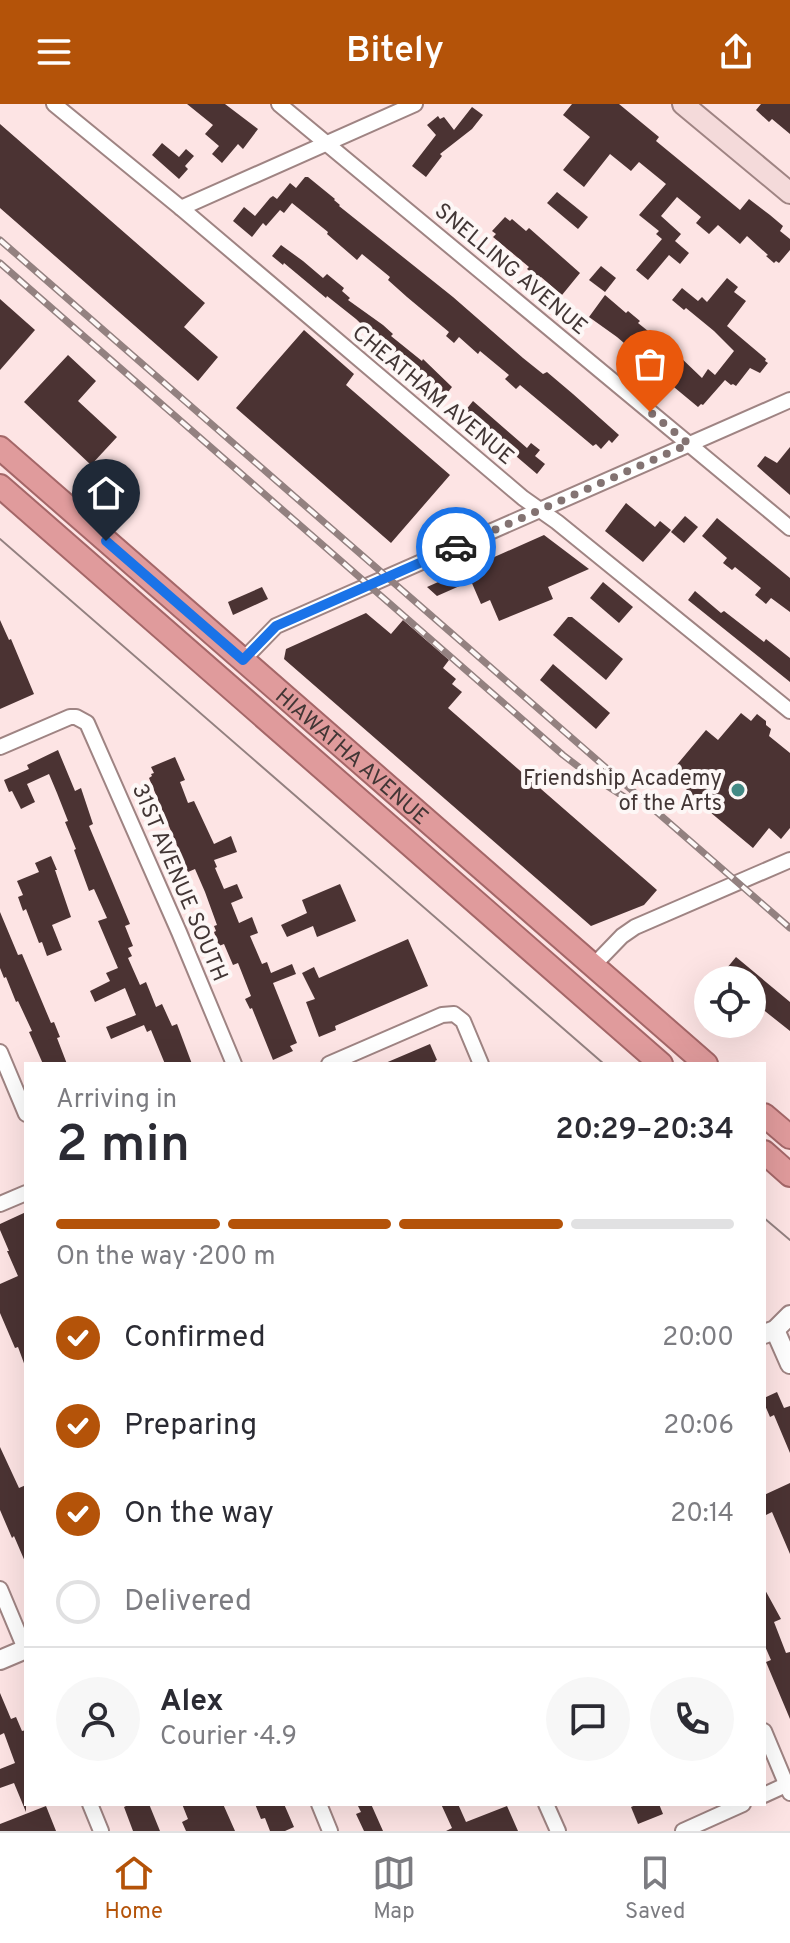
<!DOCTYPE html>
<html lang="en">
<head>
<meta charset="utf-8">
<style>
	:root { --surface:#fff; --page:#f7f7f7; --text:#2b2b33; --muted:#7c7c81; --line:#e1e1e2; --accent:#b45309 }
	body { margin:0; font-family:Overpass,sans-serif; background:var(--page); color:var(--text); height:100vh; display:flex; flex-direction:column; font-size:30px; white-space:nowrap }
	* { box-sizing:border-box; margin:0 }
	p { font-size:26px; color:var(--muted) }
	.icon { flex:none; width:44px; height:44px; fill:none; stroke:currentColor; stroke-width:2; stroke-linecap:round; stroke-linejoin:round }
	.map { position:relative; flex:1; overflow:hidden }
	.panel { position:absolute; left:24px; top:958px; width:742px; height:744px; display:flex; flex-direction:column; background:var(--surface); border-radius:0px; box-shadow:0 8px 32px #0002 }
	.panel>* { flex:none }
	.fabs { position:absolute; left:694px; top:862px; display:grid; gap:16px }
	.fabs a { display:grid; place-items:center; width:72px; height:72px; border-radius:50%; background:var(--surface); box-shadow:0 8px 32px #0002; font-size:40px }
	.pin { position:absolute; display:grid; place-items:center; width:68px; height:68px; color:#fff; margin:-82px -34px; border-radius:50% 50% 50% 0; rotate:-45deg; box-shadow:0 0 8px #0007 }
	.pin .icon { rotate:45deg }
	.courier { position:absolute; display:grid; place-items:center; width:80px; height:80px; margin:-40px; border:6px solid #1a73e8; border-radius:50%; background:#fff; color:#222; box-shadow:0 2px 10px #0007 }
	.summary em { font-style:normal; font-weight:600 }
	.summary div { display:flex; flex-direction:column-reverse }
	.summary { display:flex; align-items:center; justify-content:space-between; height:136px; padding:0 32px }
	h1 { font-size:52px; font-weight:600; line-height:60px }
	.bar { display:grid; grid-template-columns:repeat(4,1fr); gap:12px 8px; align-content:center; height:96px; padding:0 32px }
	.bar i { height:10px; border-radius:6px; background:var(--line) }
	.bar .on { background:var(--accent) }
	.bar p { grid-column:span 4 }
	.line { display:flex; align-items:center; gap:20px; padding:0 32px; border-top:2px solid var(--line) }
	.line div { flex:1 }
	.round { display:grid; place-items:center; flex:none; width:84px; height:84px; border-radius:42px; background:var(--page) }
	ol { padding:0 32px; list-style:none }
	li { display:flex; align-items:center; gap:24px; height:88px }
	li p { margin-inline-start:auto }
	li .icon { padding:8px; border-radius:50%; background:var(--accent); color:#fff; stroke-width:4 }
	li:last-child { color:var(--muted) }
	li i { width:44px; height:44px; border:4px solid var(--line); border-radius:50% }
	header { display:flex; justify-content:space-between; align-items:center; height:104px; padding:0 32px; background:var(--accent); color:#fff; font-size:36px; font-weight:600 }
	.menu { display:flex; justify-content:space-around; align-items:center; height:112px; border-top:2px solid var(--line); background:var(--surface); font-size:22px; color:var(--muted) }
	.menu a { display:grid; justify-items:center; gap:4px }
	.menu .on { color:var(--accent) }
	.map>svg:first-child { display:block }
	.building { fill:#4b3333 }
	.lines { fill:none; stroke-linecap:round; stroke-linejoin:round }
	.minor-casing { stroke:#9f8483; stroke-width:18 }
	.tertiary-casing { stroke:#9f8483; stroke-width:22 }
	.secondary-casing { stroke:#9f8483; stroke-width:24 }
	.trunk-casing { stroke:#a46768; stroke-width:26 }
	.minor { stroke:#fff; stroke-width:14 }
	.tertiary { stroke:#fff; stroke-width:18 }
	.secondary { stroke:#f4dada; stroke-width:20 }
	.trunk { stroke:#e09b9c; stroke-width:22 }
	.tram { stroke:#938180; stroke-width:2 }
	.rail-casing { stroke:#938180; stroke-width:7 }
	.rail { stroke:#fdf7f6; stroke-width:4; stroke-dasharray:12; stroke-linecap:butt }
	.done { stroke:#837372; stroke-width:8; stroke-dasharray:0 14.4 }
	.route { stroke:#1a73e8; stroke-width:10 }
	.poi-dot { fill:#438a85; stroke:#fdf7f6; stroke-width:3 }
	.labels { text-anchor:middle; stroke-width:8; stroke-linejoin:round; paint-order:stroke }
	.street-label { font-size:22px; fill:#423635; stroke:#fdf7f6 }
	.poi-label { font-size:22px; fill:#423635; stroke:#fdf7f6; text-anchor:end }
</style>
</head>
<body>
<header><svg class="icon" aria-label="menu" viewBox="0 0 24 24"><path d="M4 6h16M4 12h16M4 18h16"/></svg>Bitely<svg class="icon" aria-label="share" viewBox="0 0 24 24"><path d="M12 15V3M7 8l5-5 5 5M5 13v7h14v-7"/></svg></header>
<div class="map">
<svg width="790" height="1727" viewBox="0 0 790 1727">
	<rect width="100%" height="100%" fill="#fde4e4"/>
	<g class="building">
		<path d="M187,0H225L258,25L243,45L238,40L222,59L212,50L219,42L205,30L213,21Z"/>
		<path d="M572,0H619L659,33L656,37L740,106L749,95L770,111L783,122L780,127L790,135V146L779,159L776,157L774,159L766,152L768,151L747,132L740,140L718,121L709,130L696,119L701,113L677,93L661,112L681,130L675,137L689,149L680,160L669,151L648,176L636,166L662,135L656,130L659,127L639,111L666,80L639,58L631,67L610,50L584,83L563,66L590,33L563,11Z"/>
		<path d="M761,0H790V30L772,15L769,18L756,6Z"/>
		<path d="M472,3L483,11L472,25L440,50L442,52L426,73L412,62L436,31L427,21L438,12L440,15L444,13L454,26Z"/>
		<path d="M0,20L205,199L184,223L218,253L198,277L0,104Z"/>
		<path d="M162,39L179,53L186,45L194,52L185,62L188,65L179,75L152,51Z"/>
		<path d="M305,73H308L335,95L334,96L340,101L339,102L453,193L523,254L543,270L547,268L573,290L619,331L612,339L609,336L601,345L596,340L593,342L520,281L516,285L505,275L509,271L480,247L478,250L459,233L454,239L446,232L449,228L407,193L388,176L390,173L362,150L357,156L327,130L328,128L292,99L284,109L280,106L266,122L263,119L252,133L233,117L244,103L255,112L270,94L273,92L277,95L290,79L296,84Z"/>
		<path d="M557,88L588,113L578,125L547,99Z"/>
		<path d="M505,113L510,117L512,115L526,127L529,124L580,169L562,191L541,173L539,175L527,165L529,163L493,133L496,130L492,127Z"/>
		<path d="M281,141L303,157L323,174L327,170L344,184L342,187L350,194L348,196L383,221L393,230L391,232L422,257L423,255L452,283L444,293L422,272L386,244L356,215L327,192L326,194L284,159L283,161L272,152Z"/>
		<path d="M601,162L616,174L605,188L589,176Z"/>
		<path d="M727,174L738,183L734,188L746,197L727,222L766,255L765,257L768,259L760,269L750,264L736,282L733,280L731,281L725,276L703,301L701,300L698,303L657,269L652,263L617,233L589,213L605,191L626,209L628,207L640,217L638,219L678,251L702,274L708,265L715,271L734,247L714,227L686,204L684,206L672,196L682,184L698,197L702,193L707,198Z"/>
		<path d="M0,195L35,226L0,266Z"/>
		<path d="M304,226L354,270L346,281L450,371L391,439L236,304Z"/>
		<path d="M68,251L96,277L78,297L117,333L91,361L24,298Z"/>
		<path d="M473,297L527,344L531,339L540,346L535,352L545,360L537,370L497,336L498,334L465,307Z"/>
		<path d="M790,343V391L757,362L765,352L777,359Z"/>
		<path d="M626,399L655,423L660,417L671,426L643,458L605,427Z"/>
		<path d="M685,412L698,423L684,439L671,428Z"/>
		<path d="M717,414L790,474V508L771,494L766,500L755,491L761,484L735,463L732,466L723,459L727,454L702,432Z"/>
		<path d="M544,431L589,465L548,483L553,495L499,517L490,496L481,500L471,477L437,492L427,483Z"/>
		<path d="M603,478L633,503L619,519L590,494Z"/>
		<path d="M262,483L268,495L233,511L228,498Z"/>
		<path d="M695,487L721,509L724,507L764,538L766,535L790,554V578L688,496Z"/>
		<path d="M366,509L391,530L403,516L449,556L443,564L456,575L452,580L462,588L448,604L657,786L644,801L591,822L284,555L286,545Z"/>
		<path d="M568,513H572L623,555L606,576L553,531Z"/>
		<path d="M0,516L9,536L11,535L34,590L0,605Z"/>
		<path d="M553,560L610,609L596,625L540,576Z"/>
		<path d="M741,609L751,617L757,610L766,617V621L771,625L769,632L790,649V724L781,735L769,724L753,744L704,703L670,669L706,626L718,636Z"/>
		<path d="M58,646L75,687L81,684L93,720L89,722L130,820L125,822L133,842L128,844L132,852L128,854L140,881L146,878L156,903L162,900L172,922L177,920L192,960H165L151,926L147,928L144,921L111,935L106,923L136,911L125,884L95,898L90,887L110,877L106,869L118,864L98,817L107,814L94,785L89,787L74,746L76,745L65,718L68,717L57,689L49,670L27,680L35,698L21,705L12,687L9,688L4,676L29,665L27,661Z"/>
		<path d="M175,653L185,676L180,678L188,699L194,697L214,740L231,732L237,748L214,756L217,763L215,764L224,785L237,780L243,794L231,799L239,819L252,813L258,829L250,832L262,860L267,858L271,869L292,860L296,870L273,879L297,939L290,942L293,947L273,956L252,904L250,905L245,895L251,892L238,859L233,861L224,840L219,842L214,828L216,827L214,822L217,821L205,788L195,765L188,768L149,674L152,672L151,670L154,669L151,663Z"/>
		<path d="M51,752L57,766H55L71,813L52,821L62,846L47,852L42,838L39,839L26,805L23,807L18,793L23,791L17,777L39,768L35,759Z"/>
		<path d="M340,780L356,817L317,833L313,822L287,833L281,821L307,809L302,796Z"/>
		<path d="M0,808L18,851L22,850L51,919L54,918L60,933L57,934L67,960H43L29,928L32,927L18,897L16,898L6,873L4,874L0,864Z"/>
		<path d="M408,835L428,882L335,922L336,926L319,933L306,898L315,895L302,869L314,863L319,874Z"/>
		<path d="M736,853L790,898V927L761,904L759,907L752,901V876H730L722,870Z"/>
		<path d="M430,940L437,956L435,957L437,960H383Z"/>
		<path d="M26,1108V1262H25L18,1243L15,1244L0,1209V1180L18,1172L7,1147H9L0,1126V1120Z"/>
		<path d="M777,1288L784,1304L790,1302V1349L774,1311L770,1313L764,1299V1294Z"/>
		<path d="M0,1343L19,1384L26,1381V1460L14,1432L12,1434L0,1406Z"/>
		<path d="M790,1379V1450L772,1408L764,1412V1391Z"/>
		<path d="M764,1484L781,1515L774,1518L786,1549L790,1548V1615L766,1558L771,1556L764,1540Z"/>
		<path d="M0,1589L11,1615L16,1613L22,1627L26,1626V1708L14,1679L0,1684V1665L15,1659L4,1629L0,1631Z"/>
		<path d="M130,1700H149L160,1727H133L124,1703Z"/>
		<path d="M182,1700H223L235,1727H186L182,1718L188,1715Z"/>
		<path d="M255,1700H284L294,1723L285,1727H270L265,1714L261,1715Z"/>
		<path d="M357,1700H371L383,1727H364L356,1710L361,1708Z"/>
		<path d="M441,1700H458L466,1718L507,1702L518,1727H446L452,1724Z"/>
		<path d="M638,1700H659L663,1710L638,1720L631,1703Z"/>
		<path d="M46,1702L56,1727H0V1720Z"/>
	</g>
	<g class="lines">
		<defs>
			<g id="minor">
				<path d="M54,0L181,104L523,394L557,418L790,607"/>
				<path d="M279,0L790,424"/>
				<path d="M181,104L415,0"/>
				<path d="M243,556L276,522L790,296"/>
				<path d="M0,643L70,613H76L87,619L179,828L234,960"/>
				<path d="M593,862L622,832L635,823L790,756"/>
				<path d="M0,948L26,1010"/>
				<path d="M329,960L442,911L454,910L463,917L481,960"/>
				<path d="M0,1100L26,1089"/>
				<path d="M0,1485L26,1547"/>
				<path d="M764,1627L790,1689"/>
				<path d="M764,1691L790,1679"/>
				<path d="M90,1700L101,1727"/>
				<path d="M319,1700L330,1727"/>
				<path d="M546,1700L558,1727"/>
				<path d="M683,1727L743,1700"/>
			</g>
			<g id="tertiary">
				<path d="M775,1226L790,1260"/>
				<path d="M764,1230L775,1226L790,1211"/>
				<path d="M0,1556L26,1545"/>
			</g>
			<path id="secondary" d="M683,0L790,89"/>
			<g id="trunk">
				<path id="s1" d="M0,344L706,960"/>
				<path d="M0,382L661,960"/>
				<path d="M764,1011L790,1033"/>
				<path d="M764,1048L790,1071"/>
			</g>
		</defs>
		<use href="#minor" class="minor-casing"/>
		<use href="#tertiary" class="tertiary-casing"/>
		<use href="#secondary" class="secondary-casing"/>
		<use href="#trunk" class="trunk-casing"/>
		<use href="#minor" class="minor"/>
		<use href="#tertiary" class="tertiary"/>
		<use href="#secondary" class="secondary"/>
		<use href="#trunk" class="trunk"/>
		<g class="tram">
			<path d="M0,435L604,960"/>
			<path d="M764,1114L790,1136"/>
		</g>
		<defs>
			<g id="rail">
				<path d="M0,136L790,824"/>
				<path d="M0,159L563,651L584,667L626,694"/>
			</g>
		</defs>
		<use href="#rail" class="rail-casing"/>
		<use href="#rail" class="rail"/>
	</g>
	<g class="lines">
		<path class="done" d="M456,443L689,340L650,308"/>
		<path class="route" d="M106,437L243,556L276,522L456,443"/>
	</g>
	<circle class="poi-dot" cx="738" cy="686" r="8"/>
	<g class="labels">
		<g class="street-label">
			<text transform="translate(512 164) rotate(40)" y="8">SNELLING AVENUE</text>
			<text transform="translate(434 290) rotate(40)" y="8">CHEATHAM AVENUE</text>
			<text dy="8" stroke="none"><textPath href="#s1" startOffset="468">HIAWATHA AVENUE</textPath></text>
			<text transform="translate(181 778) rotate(67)" y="8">31ST AVENUE SOUTH</text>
		</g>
		<g class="poi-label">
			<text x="722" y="681">Friendship Academy<tspan x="722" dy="25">of the Arts</tspan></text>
		</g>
	</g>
</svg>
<div class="fabs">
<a><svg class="icon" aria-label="locate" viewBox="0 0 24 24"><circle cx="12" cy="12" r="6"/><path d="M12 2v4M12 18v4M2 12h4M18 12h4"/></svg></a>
</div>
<div class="pin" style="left:650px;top:308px;background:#ea580c"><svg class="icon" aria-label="bag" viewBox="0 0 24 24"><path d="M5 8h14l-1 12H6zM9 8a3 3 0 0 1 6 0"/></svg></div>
<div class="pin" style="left:106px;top:437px;background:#1f2937"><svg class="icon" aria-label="home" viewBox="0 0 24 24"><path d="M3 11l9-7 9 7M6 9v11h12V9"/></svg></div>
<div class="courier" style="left:456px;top:443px"><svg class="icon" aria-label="car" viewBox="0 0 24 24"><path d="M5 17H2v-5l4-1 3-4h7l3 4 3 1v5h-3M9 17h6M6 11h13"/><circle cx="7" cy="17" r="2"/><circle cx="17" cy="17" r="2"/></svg></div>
<section class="panel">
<div class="summary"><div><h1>2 min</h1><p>Arriving in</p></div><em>20:29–20:34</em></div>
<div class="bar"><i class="on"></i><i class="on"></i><i class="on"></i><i></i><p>On the way · 200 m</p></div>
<ol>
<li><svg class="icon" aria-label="check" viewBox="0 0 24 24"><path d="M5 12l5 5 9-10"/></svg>Confirmed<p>20:00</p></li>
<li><svg class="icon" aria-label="check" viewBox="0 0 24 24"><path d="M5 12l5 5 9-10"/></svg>Preparing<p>20:06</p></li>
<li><svg class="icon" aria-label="check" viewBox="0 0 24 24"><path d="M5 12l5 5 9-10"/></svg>On the way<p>20:14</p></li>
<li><i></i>Delivered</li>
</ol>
<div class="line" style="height:144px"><a class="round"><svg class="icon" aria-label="person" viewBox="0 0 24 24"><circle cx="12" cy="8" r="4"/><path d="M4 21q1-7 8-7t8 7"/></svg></a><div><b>Alex</b><p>Courier · 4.9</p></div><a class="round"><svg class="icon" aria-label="chat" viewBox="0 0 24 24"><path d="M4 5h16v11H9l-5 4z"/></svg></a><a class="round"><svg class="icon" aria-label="phone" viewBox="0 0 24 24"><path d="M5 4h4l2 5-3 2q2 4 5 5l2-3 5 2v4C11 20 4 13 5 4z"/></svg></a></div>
</section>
</div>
<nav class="menu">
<a class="on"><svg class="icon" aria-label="home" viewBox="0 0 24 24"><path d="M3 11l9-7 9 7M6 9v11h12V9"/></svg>Home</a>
<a><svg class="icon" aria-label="map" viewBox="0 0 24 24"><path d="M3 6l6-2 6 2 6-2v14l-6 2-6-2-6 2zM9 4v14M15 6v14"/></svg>Map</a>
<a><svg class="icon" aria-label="saved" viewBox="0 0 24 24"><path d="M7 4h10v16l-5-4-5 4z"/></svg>Saved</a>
</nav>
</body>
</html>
